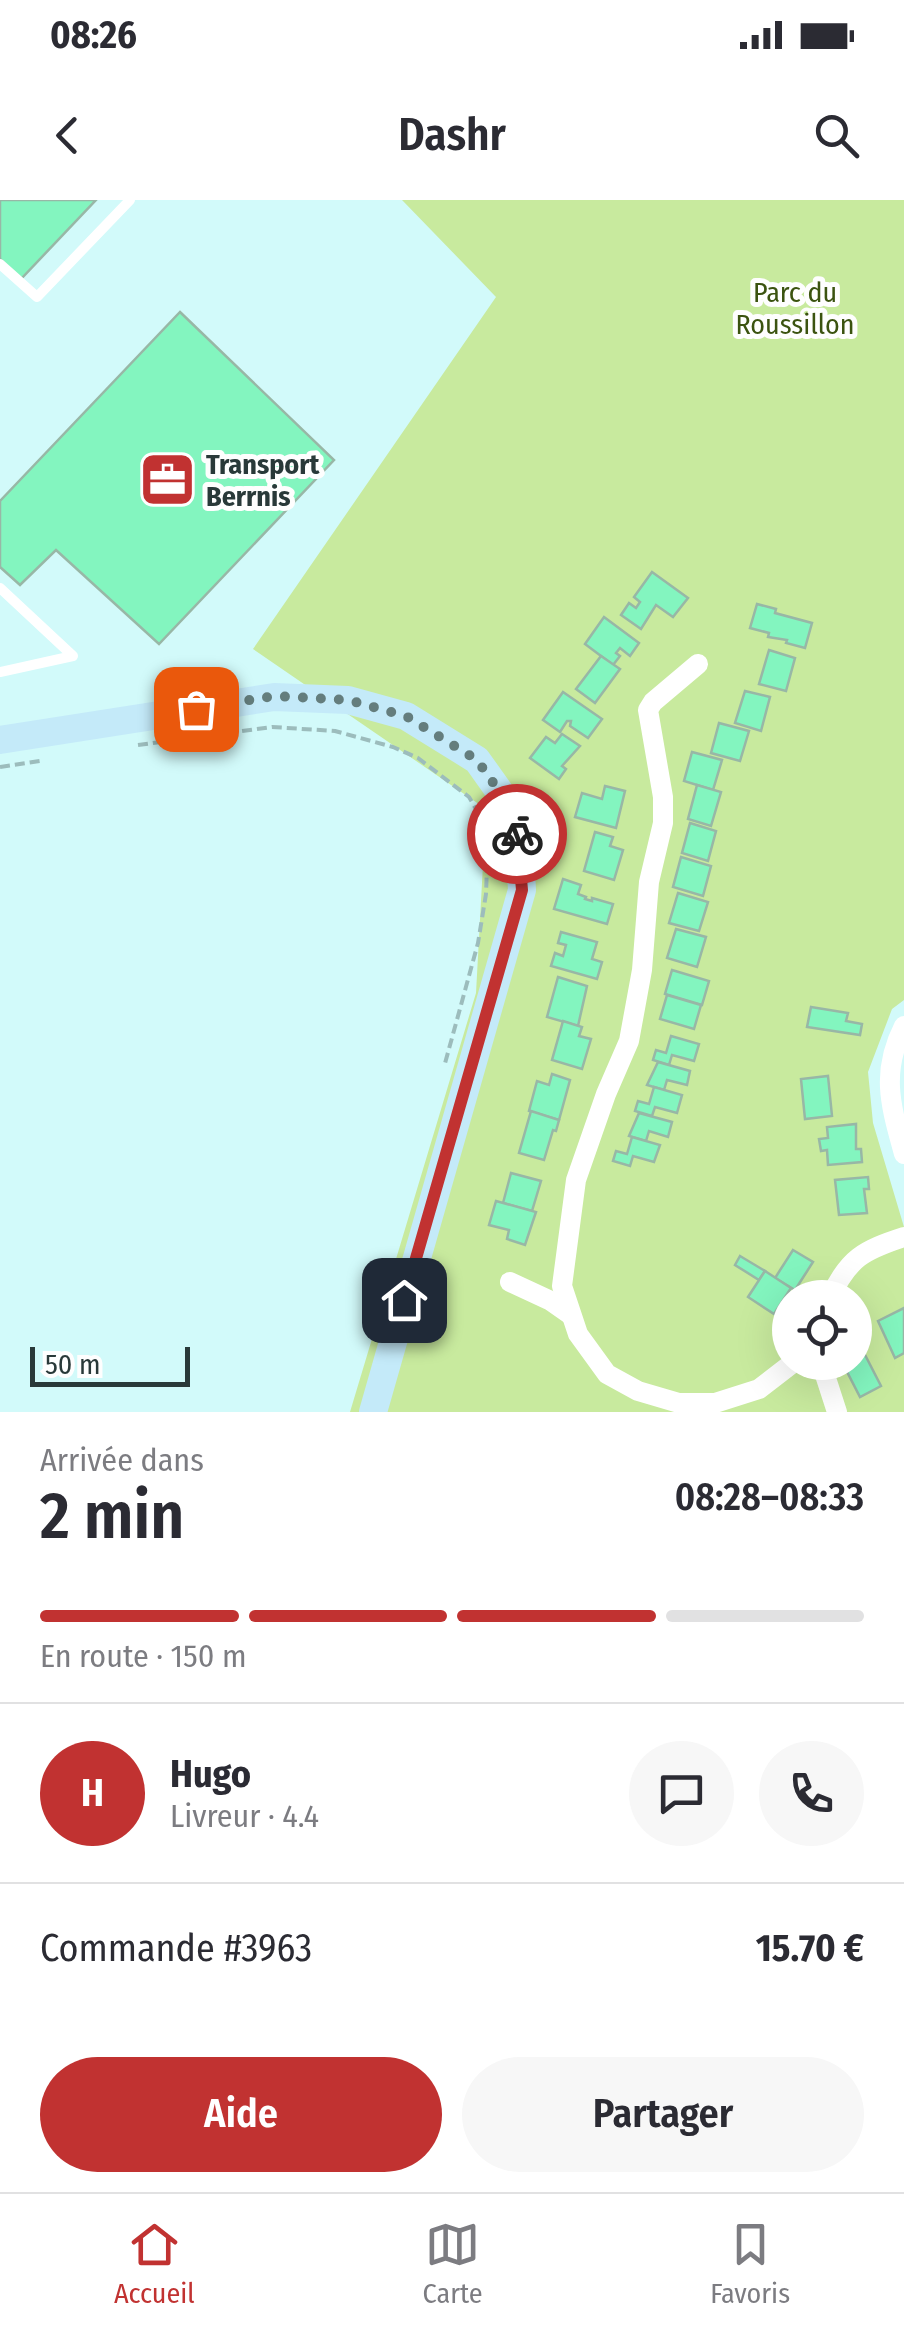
<!DOCTYPE html>
<html lang="fr">
<head>
<meta charset="utf-8">
<style>
	:root { --surface:#fff; --page:#f7f7f7; --text:#2b2b33; --muted:#7c7c81; --line:#e1e1e2; --accent:#c13231 }
	body { margin:0; font-family:"Fira Sans Condensed",sans-serif; background:var(--page); color:var(--text); height:100vh; display:flex; flex-direction:column; font-size:38px; white-space:nowrap }
	* { box-sizing:border-box; margin:0 }
	p { font-size:32px; color:var(--muted) }
	.icon { flex:none; width:55px; height:55px; fill:none; stroke:currentColor; stroke-width:2; stroke-linecap:round; stroke-linejoin:round }
	.map { position:relative; height:1212px; overflow:hidden }
	.drawer { display:flex; flex-direction:column; background:var(--surface); flex:1 }
	.drawer>* { flex:none }
	.controls { position:absolute; left:772px; top:1080px; display:grid; gap:20px }
	.controls a { display:grid; place-items:center; width:100px; height:100px; border-radius:50%; background:var(--surface); box-shadow:0 10px 40px #0002; font-size:50px }
	.scale { position:absolute; left:30px; bottom:25px; width:160px; box-sizing:border-box; padding-left:10px; border:5px solid #293939; border-top:0; font-size:28px; line-height:35px; white-space:nowrap; color:#293939; -webkit-text-stroke:8px #fefefe; paint-order:stroke }
	.pin { position:absolute; display:grid; place-items:center; width:85px; height:85px; color:#fff; margin:-42px; border-radius:20px; box-shadow:0 5px 15px #0006 }
	.courier { position:absolute; display:grid; place-items:center; width:100px; height:100px; margin:-50px; border:8px solid #c13231; border-radius:50%; background:#fff; color:#222; box-shadow:0 2px 12px #0007 }
	.headline em { font-style:normal; font-weight:600 }
	.headline div { display:flex; flex-direction:column-reverse }
	.headline { display:flex; align-items:center; justify-content:space-between; height:170px; padding:0 40px }
	h1 { font-size:65px; font-weight:600; line-height:75px }
	.bar { display:grid; grid-template-columns:repeat(4,1fr); gap:15px 10px; align-content:center; height:120px; padding:0 40px }
	.bar i { height:12px; border-radius:8px; background:var(--line) }
	.bar .selected { background:var(--accent) }
	.bar p { grid-column:span 4 }
	.line { display:flex; align-items:center; gap:25px; padding:0 40px; border-top:2px solid var(--line) }
	.line div { flex:1 }
	.round { display:grid; place-items:center; flex:none; width:105px; height:105px; border-radius:52px; background:var(--page) }
	.button { display:flex; gap:20px; margin-top:auto; padding:20px 40px }
	.button a { flex:1; height:115px; border-radius:60px; background:var(--accent); color:#fff; font-size:40px; font-weight:600; line-height:115px; text-align:center }
	.button a+a { background:var(--page); color:var(--text) }
	.status { display:flex; justify-content:space-between; align-items:center; height:70px; padding:0 50px; background:var(--surface); direction:ltr }
	.status svg { height:28px; fill:currentColor }
	header { display:flex; justify-content:space-between; align-items:center; height:130px; padding:0 40px; background:var(--surface); font-size:45px; font-weight:600 }
	.tab-bar { display:flex; justify-content:space-around; align-items:center; height:140px; border-top:2px solid var(--line); background:var(--surface); font-size:28px; color:var(--muted) }
	.tab-bar a { display:grid; justify-items:center; gap:5px }
	.tab-bar .selected { color:var(--accent) }
	.map>svg:first-child { display:block }
	.green { fill:#c8ea9e; fill-rule:evenodd }
	.building { fill:#83f5bf; stroke:#98b7a6; stroke-width:2.5 }
	.lines { fill:none; stroke-linecap:round; stroke-linejoin:round }
	.path { stroke:#9cbcbc; stroke-width:4; stroke-dasharray:10 5; stroke-linecap:butt }
	.lane { stroke:#fff; stroke-width:10 }
	.street { stroke:#fff; stroke-width:20 }
	.secondary { stroke:#c4eaf9; stroke-width:28 }
	.done { stroke:#647d7d; stroke-width:10; stroke-dasharray:0 18 }
	.route { stroke:#c13231; stroke-width:12 }
	.labels { text-anchor:middle; stroke-width:10; stroke-linejoin:round; paint-order:stroke }
	.park-label { font-size:28px; fill:#3b5310; stroke:#fefefe }
	.poi-label { font-size:28px; font-weight:bold; fill:#293939; stroke:#fefefe; text-anchor:start }
</style>
</head>
<body>
<div class="status"><b>08:26</b><svg viewBox="0 0 49 12"><path d="M0 12V9h3v3zM5 12V6h3v6zM10 12V3h3v9zM15 12V0h3v12zM26 1h20v11H26zM47 4h2v5h-2z"/></svg></div>
<header><svg class="icon" aria-label="back" viewBox="0 0 24 24"><path d="M15 5l-7 7 7 7"/></svg>Dashr<svg class="icon" aria-label="search" viewBox="0 0 24 24"><circle cx="10" cy="10" r="6"/><path d="M15 15l6 6"/></svg></header>
<div class="map">
<svg width="904" height="1212" viewBox="0 0 904 1212">
	<rect width="100%" height="100%" fill="#d2fafa"/>
	<path class="green" d="M402,0H904V800L892,809L868,872L873,923L904,1027V1212H350L476,793L486,609L253,449L496,97ZM790,1098H855V1162H790Z"/>
	<g class="building">
		<path d="M0,0H96L21,79L0,59Z"/>
		<path d="M180,112L334,260L159,444L56,350L20,385L0,367V301Z"/>
		<path d="M652,372L688,398L673,417L656,405L641,429L621,415L629,403L636,408L640,402L634,397Z"/>
		<path d="M757,404L776,409L775,413L812,423L805,448L786,443L787,440L768,437L769,433L750,428Z"/>
		<path d="M604,417L639,443L630,456L620,448L616,453L620,456L613,465L585,444Z"/>
		<path d="M769,450L795,458L786,491L759,484Z"/>
		<path d="M601,456L620,469L595,503L576,489Z"/>
		<path d="M745,491L770,497L761,531L735,523Z"/>
		<path d="M563,492L602,519L588,538L570,526L571,521H567L560,532L543,520Z"/>
		<path d="M719,523L749,531L740,561L711,553Z"/>
		<path d="M562,534L580,546L562,566L566,569L559,579L530,558L546,537L555,543Z"/>
		<path d="M692,552L722,560L713,590L684,581Z"/>
		<path d="M697,585L721,592L711,626L688,619Z"/>
		<path d="M605,586L625,591L616,628L575,617L582,593L602,599Z"/>
		<path d="M690,623L716,631L708,661L682,653Z"/>
		<path d="M595,632L613,637L610,646L623,650L614,680L584,671Z"/>
		<path d="M681,657L711,666L703,696L673,687Z"/>
		<path d="M563,679L581,685L578,694L586,697L585,699L592,701V698L613,704L607,724L554,709Z"/>
		<path d="M678,693L708,702L699,731L669,723Z"/>
		<path d="M676,729L706,737L697,767L667,758Z"/>
		<path d="M561,732L597,742L592,759L602,762L597,779L551,766L555,753L563,756L566,745L558,743Z"/>
		<path d="M672,770L709,781L702,805L665,794Z"/>
		<path d="M558,777L587,786L578,826L547,817Z"/>
		<path d="M667,795L701,805L694,829L660,819Z"/>
		<path d="M811,807L848,813L846,821L862,824L860,835L807,827Z"/>
		<path d="M563,821L582,827L579,836L591,839L582,869L552,860Z"/>
		<path d="M671,836L699,844L694,861L672,855L669,865L653,860L656,850L666,853Z"/>
		<path d="M658,862L690,871L687,885L667,880L664,890L647,885Z"/>
		<path d="M552,874L570,880L559,920L529,911L537,881L549,885Z"/>
		<path d="M828,876L832,916L805,919L801,879Z"/>
		<path d="M654,887L682,895L677,913L655,907L652,916L635,911L638,901L649,904Z"/>
		<path d="M531,911L559,920L556,931L553,930L544,960L519,953Z"/>
		<path d="M639,913L672,922L668,937L649,931L646,941L629,936Z"/>
		<path d="M856,924V949H861L862,962L828,965L827,950L821,951L819,939L828,938L827,927Z"/>
		<path d="M632,937L660,945L654,962L633,956L630,966L613,961L616,951L627,954Z"/>
		<path d="M511,973L541,981L532,1011L503,1003Z"/>
		<path d="M868,977L869,989H864L867,1013L839,1015L835,980Z"/>
		<path d="M496,1001L536,1012L525,1045L507,1039L509,1030L489,1025Z"/>
		<path d="M793,1050L813,1062L795,1090L775,1078Z"/>
		<path d="M740,1056L765,1071L759,1080L735,1065Z"/>
		<path d="M765,1071L791,1088L774,1114L748,1097Z"/>
		<path d="M904,1108V1153L895,1158L878,1121Z"/>
		<path d="M862,1149L881,1186L860,1197L842,1162H855V1153Z"/>
	</g>
	<g class="lines">
		<g class="path">
			<path d="M138,545L272,527L335,531L393,547L418,558L469,597L480,616L488,638L486,694L478,743L444,867"/>
			<path d="M0,567L40,561"/>
		</g>
		<g class="lane">
			<path d="M0,64L37,97L130,0"/>
			<path d="M0,388L73,456L0,472"/>
		</g>
		<g class="street">
			<path d="M698,464L653,502L648,510L663,597V623L649,682L642,770L629,841L606,894L576,980L562,1086L578,1134L607,1174L638,1191L679,1203H715L759,1189L794,1162"/>
			<path d="M904,826C880,873 891,906 904,954"/>
			<path d="M510,1082L551,1101L571,1115"/>
			<path d="M830,1098C848,1058 864,1050 904,1037"/>
			<path d="M816,1162L825,1175L837,1212"/>
		</g>
		<path class="secondary" d="M0,540L274,497L348,500L406,516L477,560L504,598L519,637L522,690L373,1212"/>
	</g>
	<g class="lines">
		<path class="done" d="M196,509L274,496L348,500L406,516L477,560L504,598L517,634"/>
		<path class="route" d="M404,1100L522,690L517,634"/>
	</g>
	<defs>
		<symbol id="office-square" viewBox="-11 -11 22 22"><rect x="-9" y="-9" width="18" height="18" rx="4" fill="#c13231" stroke="#fefefe"/><path d="M-6-3h4V-5.5h4V-3h4V5H-6ZM-1-4.5V-3h2v-1.5ZM-6 0V1H6V0Z" fill="#fff"/></symbol>
	</defs>
	<g fill-rule="evenodd">
		<use href="#office-square" x="136" y="248" width="63" height="63"/>
	</g>
	<g class="labels">
		<g class="park-label">
			<text x="795" y="102">Parc du<tspan x="795" dy="32">Roussillon</tspan></text>
		</g>
		<g class="poi-label">
			<text x="206" y="274">Transport<tspan x="206" dy="32">Berrnis</tspan></text>
		</g>
	</g>
</svg>
<div class="controls">
<a><svg class="icon" aria-label="locate" viewBox="0 0 24 24"><circle cx="12" cy="12" r="6"/><path d="M12 2v4M12 18v4M2 12h4M18 12h4"/></svg></a>
</div>
<div class="scale">50 m</div>
<div class="pin" style="left:196px;top:509px;background:#ea580c"><svg class="icon" aria-label="bag" viewBox="0 0 24 24"><path d="M5 8h14l-1 12H6zM9 8a3 3 0 0 1 6 0"/></svg></div>
<div class="pin" style="left:404px;top:1100px;background:#1f2937"><svg class="icon" aria-label="home" viewBox="0 0 24 24"><path d="M3 11l9-7 9 7M6 9v11h12V9"/></svg></div>
<div class="courier" style="left:517px;top:634px"><svg class="icon" aria-label="bike" viewBox="0 0 24 24"><circle cx="6" cy="16" r="4"/><circle cx="18" cy="16" r="4"/><path d="M6 16l4-8h5l3 8M10 8l3 8H6M13 5h3"/></svg></div>
</div>
<section class="drawer">
<div class="headline"><div><h1>2 min</h1><p>Arrivée dans</p></div><em>08:28–08:33</em></div>
<div class="bar"><i class="selected"></i><i class="selected"></i><i class="selected"></i><i></i><p>En route · 150 m</p></div>
<div class="line" style="height:180px"><b class="round" style="background:var(--accent);color:#fff">H</b><div><b>Hugo</b><p>Livreur · 4.4</p></div><a class="round"><svg class="icon" aria-label="chat" viewBox="0 0 24 24"><path d="M4 5h16v11H9l-5 4z"/></svg></a><a class="round"><svg class="icon" aria-label="phone" viewBox="0 0 24 24"><path d="M5 4h4l2 5-3 2q2 4 5 5l2-3 5 2v4C11 20 4 13 5 4z"/></svg></a></div>
<div class="line" style="height:130px"><div>Commande #3963</div><b>15.70 €</b></div>
<div class="button"><a>Aide</a><a>Partager</a></div>
</section>
<nav class="tab-bar">
<a class="selected"><svg class="icon" aria-label="home" viewBox="0 0 24 24"><path d="M3 11l9-7 9 7M6 9v11h12V9"/></svg>Accueil</a>
<a><svg class="icon" aria-label="map" viewBox="0 0 24 24"><path d="M3 6l6-2 6 2 6-2v14l-6 2-6-2-6 2zM9 4v14M15 6v14"/></svg>Carte</a>
<a><svg class="icon" aria-label="saved" viewBox="0 0 24 24"><path d="M7 4h10v16l-5-4-5 4z"/></svg>Favoris</a>
</nav>
</body>
</html>
